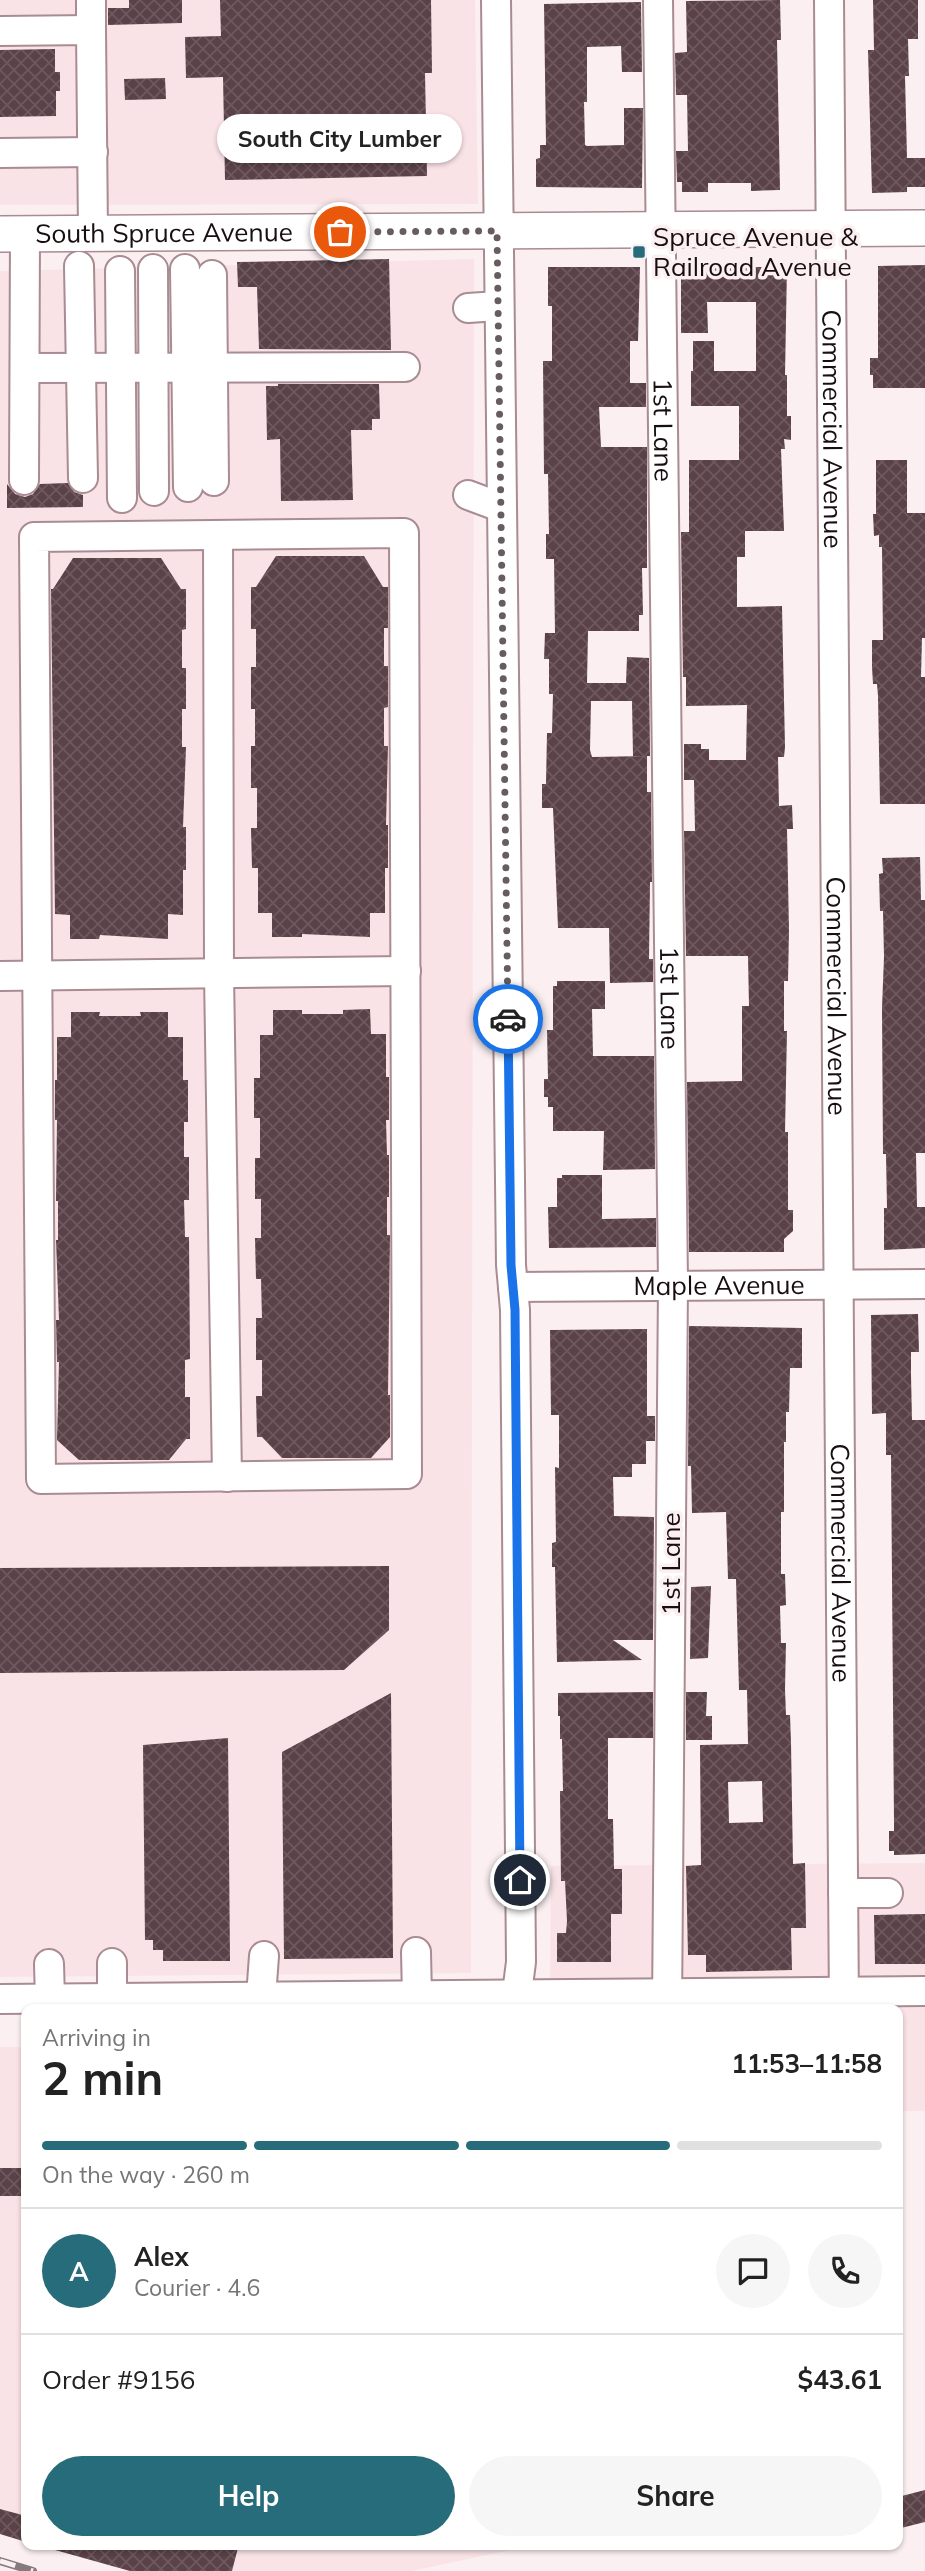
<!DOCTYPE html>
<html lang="en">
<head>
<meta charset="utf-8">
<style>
	:root { --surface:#fff; --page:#f6f6f6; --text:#222; --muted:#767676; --line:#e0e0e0; --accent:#266c7a }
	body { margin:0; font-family:Mulish,sans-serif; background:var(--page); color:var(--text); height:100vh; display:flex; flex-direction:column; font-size:26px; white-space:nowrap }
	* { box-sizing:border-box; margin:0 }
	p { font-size:23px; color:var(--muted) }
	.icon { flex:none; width:38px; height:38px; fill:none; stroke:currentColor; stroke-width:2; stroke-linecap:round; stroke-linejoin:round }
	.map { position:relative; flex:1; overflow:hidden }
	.panel { position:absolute; left:21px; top:2004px; width:882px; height:546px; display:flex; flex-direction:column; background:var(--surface); border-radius:14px; box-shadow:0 2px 5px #0004 }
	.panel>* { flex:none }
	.pin { position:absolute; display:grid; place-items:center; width:60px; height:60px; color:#fff; margin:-30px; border:4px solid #fff; border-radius:50%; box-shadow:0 2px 7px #0007 }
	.courier { position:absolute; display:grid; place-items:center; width:70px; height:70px; margin:-35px; border:5px solid #1a73e8; border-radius:50%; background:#fff; color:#222; box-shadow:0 2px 9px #0007 }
	.bubble { position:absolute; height:49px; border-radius:24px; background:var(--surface); box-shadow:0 2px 5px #0004; font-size:23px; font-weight:700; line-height:49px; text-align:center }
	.headline em { font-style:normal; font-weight:700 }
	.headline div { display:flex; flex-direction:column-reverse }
	.headline { display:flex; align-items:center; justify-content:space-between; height:119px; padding:0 21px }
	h1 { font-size:46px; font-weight:700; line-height:52px }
	.bar { display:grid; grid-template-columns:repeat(4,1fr); gap:10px 7px; align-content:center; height:84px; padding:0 21px }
	.bar i { height:9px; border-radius:5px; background:var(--line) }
	.bar .active { background:var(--accent) }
	.bar p { grid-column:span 4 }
	.line { display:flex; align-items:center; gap:18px; padding:0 21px; border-top:2px solid var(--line) }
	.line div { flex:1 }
	.round { display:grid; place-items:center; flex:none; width:74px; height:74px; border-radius:37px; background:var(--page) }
	.button { display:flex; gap:14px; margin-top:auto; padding:14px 21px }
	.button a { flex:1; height:80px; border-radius:42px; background:var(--accent); color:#fff; font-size:28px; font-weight:700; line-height:80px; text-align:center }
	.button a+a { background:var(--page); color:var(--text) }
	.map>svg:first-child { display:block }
	.built { fill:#fae3e7 }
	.building { fill:url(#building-cross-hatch); fill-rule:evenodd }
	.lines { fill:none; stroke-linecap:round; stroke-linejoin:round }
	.minor-casing { stroke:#a88c92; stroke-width:32 }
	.major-casing { stroke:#a88c92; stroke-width:38 }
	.minor { stroke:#fff; stroke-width:28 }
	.major { stroke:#fff; stroke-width:35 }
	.rail-casing { stroke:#857a7c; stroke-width:8 }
	.rail { stroke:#fbeff1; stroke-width:5; stroke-dasharray:16; stroke-linecap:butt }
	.done { stroke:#675d5f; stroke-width:7; stroke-dasharray:0 12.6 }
	.route { stroke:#1a73e8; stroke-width:9 }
	.poi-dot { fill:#266c7a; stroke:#fbeff1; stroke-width:2.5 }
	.labels { text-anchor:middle; stroke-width:7; stroke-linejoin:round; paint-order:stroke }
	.street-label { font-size:26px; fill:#180e11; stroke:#fbeff1 }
	.poi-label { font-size:26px; fill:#180e11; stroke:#fbeff1; text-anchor:start }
</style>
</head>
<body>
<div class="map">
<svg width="925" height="2571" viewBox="0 0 925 2571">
	<defs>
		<pattern id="building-cross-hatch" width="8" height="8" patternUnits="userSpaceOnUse" patternTransform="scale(1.75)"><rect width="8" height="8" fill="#5a4248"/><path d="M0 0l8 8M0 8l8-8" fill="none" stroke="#6d595e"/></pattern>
	</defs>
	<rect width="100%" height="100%" fill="#fbeff1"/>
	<g class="built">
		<path d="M0,0H475L478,204L0,205Z"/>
		<path d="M474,259L471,1973L0,1977V271Z"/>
		<path d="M925,1863V2111H898V2009H550L551,1866Z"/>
		<path d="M0,2047H26V2540L0,2532Z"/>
		<path d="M41,2545H534L412,2571H132Z"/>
	</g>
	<g class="building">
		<path d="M129,0H182V23L108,25V8H129Z"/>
		<path d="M220,0H431L432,73H425L427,176L225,180L223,77L186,78L185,37L221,36Z"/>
		<path d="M780,0L781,40H777L780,190L751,191V183H708V192H682V182H677L676,151H688L687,95H676L675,53L687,52L686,1Z"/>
		<path d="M873,0H918V39H908L909,76H905L907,158H925V187H907V192L872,193L868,50H874Z"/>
		<path d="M641,2L642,72H622L621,46L587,47V102H584L585,145L587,146L624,145V108H643L642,188L536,187V159L540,158V145H546L544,4Z"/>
		<path d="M55,49V72H60V91H56V116L0,117V50Z"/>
		<path d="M165,78L166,99L125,100L124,79Z"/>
		<path d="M389,259L391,350L259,349L257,287H238L237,262Z"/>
		<path d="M925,265V388H873V375H870V358H878V266Z"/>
		<path d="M548,267H640L638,341H630V383H646V407H599L601,447H647V568H642L643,615H639V631H588L587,683H626L627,657L649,658L650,756H633L632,701H591L590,750L592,757L647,756V792H651L652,882H650L649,959H653V982L610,983L609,928H558L553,808H542V784H546L547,733H552L553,694H549V659H544L545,633H555L554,559H546V534H549L548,474H544L543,361H552V306H548Z"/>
		<path d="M681,267H787L785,375H787V416H791V440L784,439L785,449H781L784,531H745V557H737V607L782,606L785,747L784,757H778L779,806L792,805L793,829H787L789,931L788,981H784V1031H787L785,1132H788V1210H793V1231L784,1239V1252H689L687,1082L742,1081V1006H749L748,956H686L684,831H695L694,780H684V744H701V749H709V760H746L747,705L686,706V677H683L681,532H689V460H739V406H691V371H693V341H714V371H756V302H707L708,333H681Z"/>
		<path d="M278,384H379L380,419H372V430H351L353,500L281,501L280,439L267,440L266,386H278Z"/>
		<path d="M876,460H907V513H925V638H922L921,677H925V804H880L878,696L877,684H873L872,667V640H883L882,547H879V535L874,536L873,514H876Z"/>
		<path d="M68,483L74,492L83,495V507L7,508V484L15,494L25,497L33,494L40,484Z"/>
		<path d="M276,556H364L383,587H388V628H384V666H388V707L384,708V746H388L386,825H388V868H385V913H370V937L302,934V937H272V913H258V868H252L251,828H257V788H251V746H255V709H251V667H256V629H251V587H256Z"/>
		<path d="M73,558H161L181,589H186V629L182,630V668H186V709H182V747H186L183,827H186V870H183V915L168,914V939L100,935L99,939H70V915L55,914L51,589H53Z"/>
		<path d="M920,857L921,900H925V1153H916L917,1207H925V1248L884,1250V1208H887L886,1154H883L882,1008L884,957L883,911H880L879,874L883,873L882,858Z"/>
		<path d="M557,981H605V1009H592L593,1056H654L655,1169L603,1170L604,1131H553V1107H548V1097H544V1079H548L547,1030H553V986H557Z"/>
		<path d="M370,1009L371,1034H386V1077H389V1120H386L387,1155H389V1197H387V1235H390L388,1395H390V1437L371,1458H282L262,1437H257L256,1396H262V1360H256V1318H262L261,1279H256L255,1238H261V1199H255V1158H260V1118H254V1078H260V1035H273V1010H302V1014H343V1010Z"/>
		<path d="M71,1012H100L99,1016H141L140,1012H168V1037H183V1080H188V1122H184V1157H189V1200H184L185,1237H189L190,1359L185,1360V1397H190V1439H186L169,1460H79L57,1440L59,1362H57L56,1320H59L56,1240H58V1201H56L57,1120H55V1080H57V1037H71Z"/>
		<path d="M562,1175H602V1219L656,1218V1247L549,1248L548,1207H557V1178H562Z"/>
		<path d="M918,1314L919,1352H911V1375L912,1420H925V1854L894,1855V1851H889V1831H894V1823L891,1455H886V1413L872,1414L871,1315Z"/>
		<path d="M689,1326L802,1328V1368H790L789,1412H786V1442H784V1512H781V1574H785L786,1605L780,1606L781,1643H786L785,1689L786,1715H790L791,1743L793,1864L805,1863L806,1928H791L792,1970L706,1972V1955H688L686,1866L701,1865L700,1745L748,1744L747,1690H739L736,1579H728L726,1512L692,1513L691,1466H688ZM762,1781L763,1822L729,1823L728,1782Z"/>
		<path d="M647,1329V1416H655V1441H646V1464H632V1477H613L614,1516L654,1517L653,1640H613L642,1660L557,1662L555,1567H552V1543L556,1542L555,1467L559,1468V1415H551L550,1330Z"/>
		<path d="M389,1566V1630L344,1670L0,1673V1568Z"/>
		<path d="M711,1586L708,1658L690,1659L691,1587Z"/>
		<path d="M653,1692V1738H608V1819H613L614,1869H622V1914H611V1962H557V1933H566L567,1921L565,1881H561L560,1791H563L562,1739H560V1716H558V1693Z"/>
		<path d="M686,1692H707L706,1716H712V1740H686Z"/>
		<path d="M391,1693L393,1958L284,1959L282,1752Z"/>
		<path d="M228,1738L230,1961H163V1950H153V1940H145L143,1745Z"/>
		<path d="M925,1914V1964H875L874,1915Z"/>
		<rect x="0" y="2168" width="26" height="28"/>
		<path d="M925,2490V2522L901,2528L898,2513V2497Z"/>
		<path d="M0,2509L26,2516V2542L0,2534Z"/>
		<path d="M56,2544H239L232,2571H130L55,2550Z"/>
	</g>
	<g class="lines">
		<defs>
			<g id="minor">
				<path d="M91,0V30"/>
				<path d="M496,0L511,1265L515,1310L521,1962L515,2009"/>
				<path id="s1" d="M658,0L673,1284L667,2009"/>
				<path id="s2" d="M829,0L844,2009"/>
				<path d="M0,31L91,30L93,233"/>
				<path d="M0,153L93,152"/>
				<path d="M79,266L83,478"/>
				<path d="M153,269L154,491"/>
				<path d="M185,269L188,487"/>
				<path d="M120,271L122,498"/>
				<path d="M212,275L214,481"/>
				<path d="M468,308L498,306"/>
				<path d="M25,368L405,367"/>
				<path d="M24,480L25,234"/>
				<path d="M468,495L500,507"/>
				<path d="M404,533L407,1474L41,1479L34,537Z"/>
				<path d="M218,535L219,974L227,1477"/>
				<path d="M0,976L406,971"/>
				<path id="s3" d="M513,1287L925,1284"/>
				<path d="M843,1893H888"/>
				<path d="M416,1952L417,1996"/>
				<path d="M112,1963V1998"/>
				<path d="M49,1964L50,1999"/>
				<path d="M261,1997L264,1956"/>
				<path d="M0,1999L925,1991"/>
			</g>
			<g id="major">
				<path id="s4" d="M0,234L925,228"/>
			</g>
		</defs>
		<use href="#minor" class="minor-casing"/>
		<use href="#major" class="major-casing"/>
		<use href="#minor" class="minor"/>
		<use href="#major" class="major"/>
		<defs>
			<path id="rail" d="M0,2561L33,2571"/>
		</defs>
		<use href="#rail" class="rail-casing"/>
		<use href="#rail" class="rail"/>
	</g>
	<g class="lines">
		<path class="done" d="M340,232L497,231L508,1019"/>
		<path class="route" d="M508,1019L511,1265L515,1310L520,1880"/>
	</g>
	<rect class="poi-dot" x="632" y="245" width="14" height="14" rx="3.5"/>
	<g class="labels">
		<g class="street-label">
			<text dy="9" stroke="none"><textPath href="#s4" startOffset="164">South Spruce Avenue</textPath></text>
			<text dy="9" stroke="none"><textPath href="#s1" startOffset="430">1st Lane</textPath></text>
			<text dy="9" stroke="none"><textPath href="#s2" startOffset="429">Commercial Avenue</textPath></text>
			<text dy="9" stroke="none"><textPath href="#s1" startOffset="998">1st Lane</textPath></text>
			<text dy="9" stroke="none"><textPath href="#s2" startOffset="996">Commercial Avenue</textPath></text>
			<text dy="9" stroke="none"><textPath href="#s3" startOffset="206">Maple Avenue</textPath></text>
			<text transform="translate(671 1564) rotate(-90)" y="9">1st Lane</text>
			<text dy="9" stroke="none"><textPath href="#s2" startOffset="1563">Commercial Avenue</textPath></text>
		</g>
		<g class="poi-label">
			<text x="653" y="246">Spruce Avenue &amp;<tspan x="653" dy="30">Railroad Avenue</tspan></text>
		</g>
	</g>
</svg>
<div class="pin" style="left:340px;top:232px;background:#ea580c"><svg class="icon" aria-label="bag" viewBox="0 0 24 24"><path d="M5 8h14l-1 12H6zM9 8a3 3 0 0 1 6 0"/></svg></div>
<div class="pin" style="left:520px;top:1880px;background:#1f2937"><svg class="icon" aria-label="home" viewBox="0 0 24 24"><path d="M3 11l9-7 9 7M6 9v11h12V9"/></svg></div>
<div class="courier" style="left:508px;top:1019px"><svg class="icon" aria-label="car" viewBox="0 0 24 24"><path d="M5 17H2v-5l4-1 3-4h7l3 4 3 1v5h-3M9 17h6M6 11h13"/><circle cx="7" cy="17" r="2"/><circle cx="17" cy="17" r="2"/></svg></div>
<div class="bubble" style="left:217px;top:114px;width:245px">South City Lumber</div>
<section class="panel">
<div class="headline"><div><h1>2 min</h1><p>Arriving in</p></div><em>11:53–11:58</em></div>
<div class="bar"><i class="active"></i><i class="active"></i><i class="active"></i><i></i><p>On the way · 260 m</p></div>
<div class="line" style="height:126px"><b class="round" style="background:var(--accent);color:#fff">A</b><div><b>Alex</b><p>Courier · 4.6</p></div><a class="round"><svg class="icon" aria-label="chat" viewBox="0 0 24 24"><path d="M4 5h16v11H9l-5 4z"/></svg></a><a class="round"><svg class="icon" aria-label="phone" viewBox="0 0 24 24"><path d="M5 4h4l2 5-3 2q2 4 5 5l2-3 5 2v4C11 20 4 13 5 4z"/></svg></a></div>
<div class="line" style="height:91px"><div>Order #9156</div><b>$43.61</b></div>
<div class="button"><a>Help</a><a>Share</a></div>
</section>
</div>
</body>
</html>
